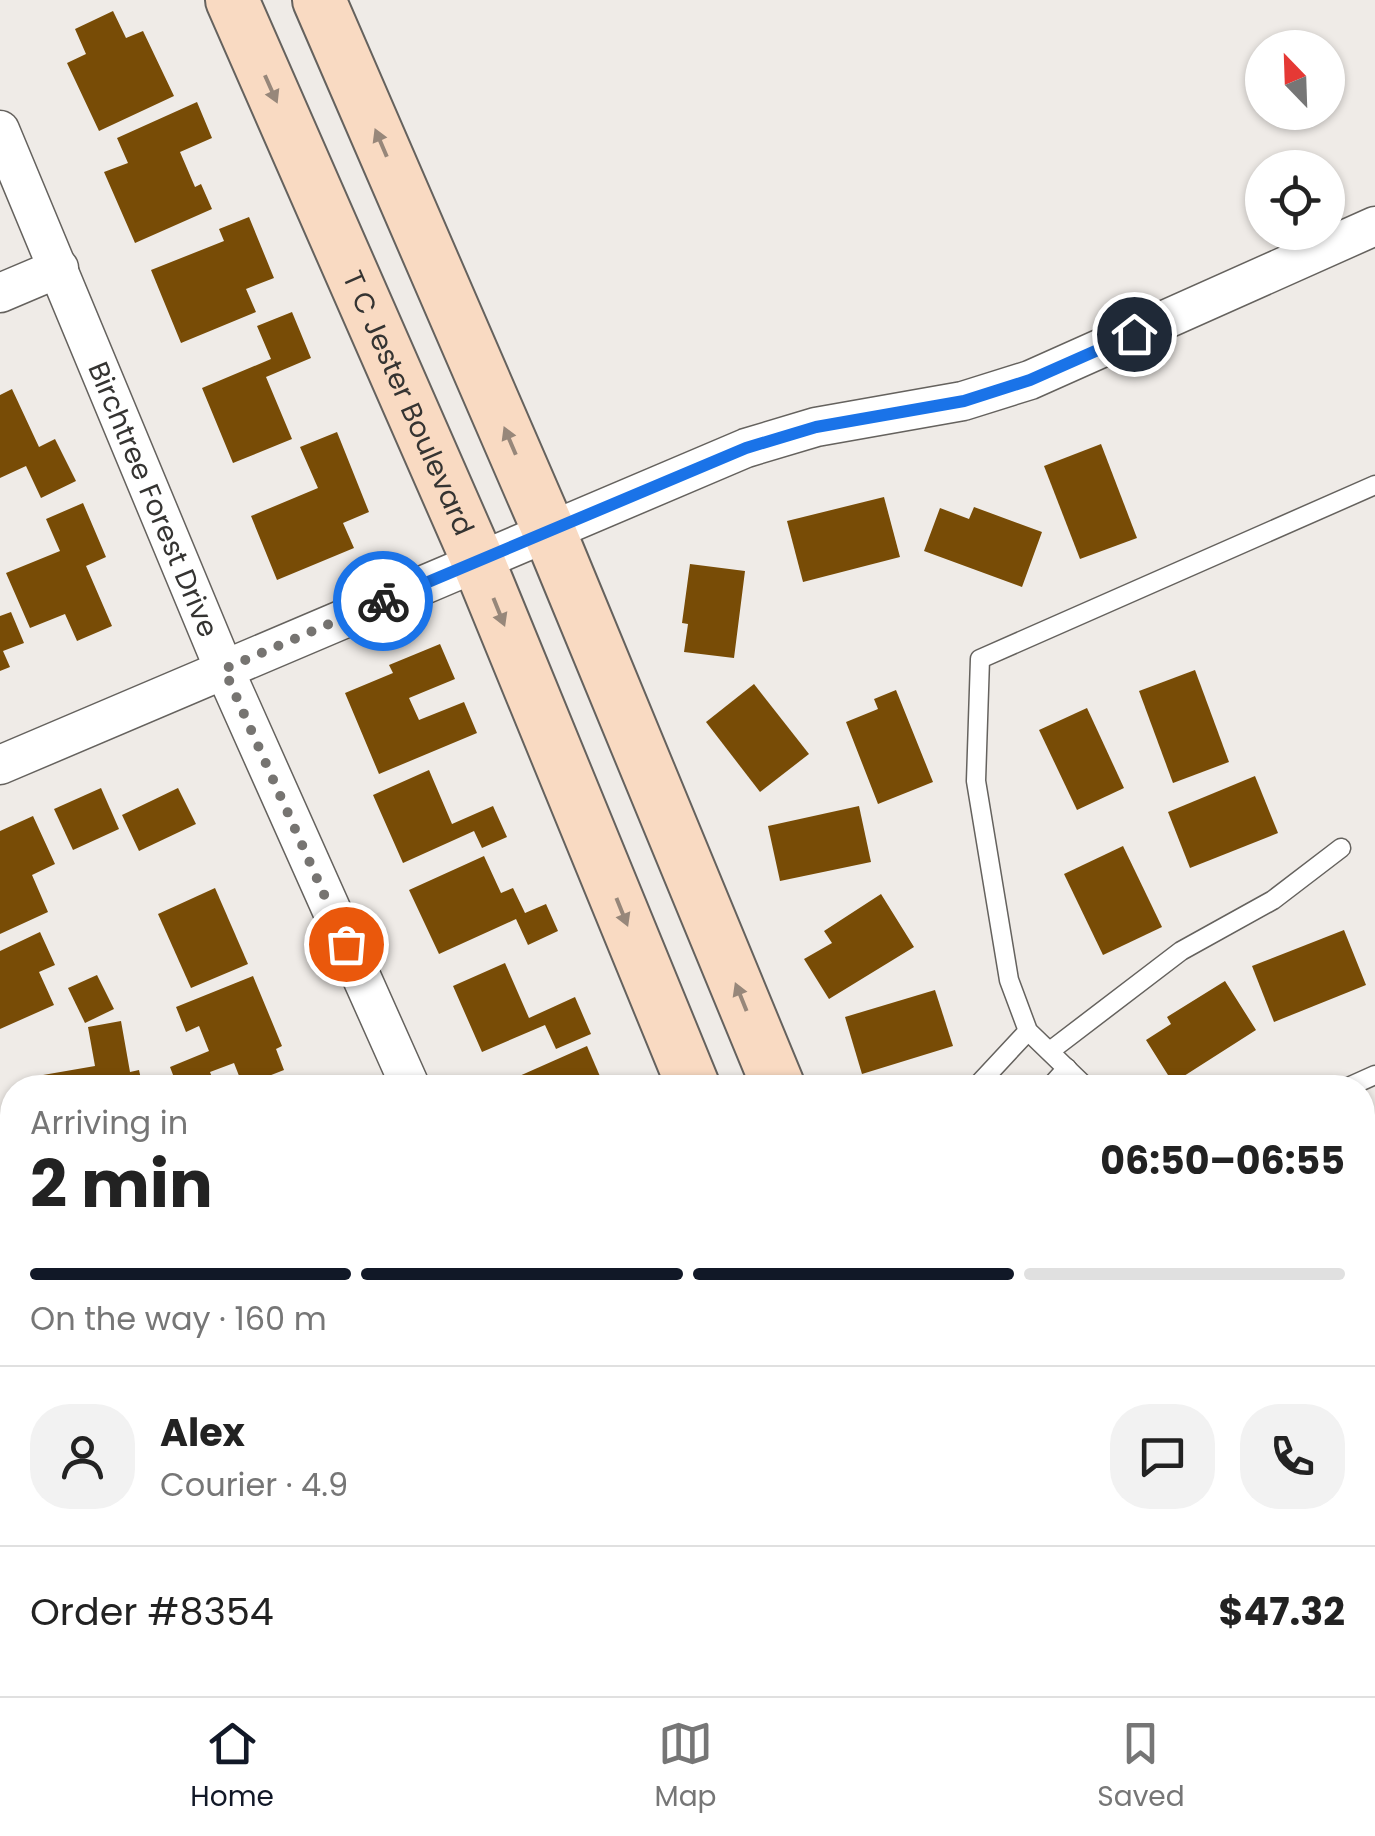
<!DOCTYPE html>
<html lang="en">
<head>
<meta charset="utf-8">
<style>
	:root { --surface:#fff; --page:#f2f2f2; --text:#222; --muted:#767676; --line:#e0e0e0; --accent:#111827 }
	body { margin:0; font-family:Poppins,sans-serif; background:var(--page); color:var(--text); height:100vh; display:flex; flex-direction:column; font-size:38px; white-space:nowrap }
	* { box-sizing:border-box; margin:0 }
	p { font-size:32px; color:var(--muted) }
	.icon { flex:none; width:55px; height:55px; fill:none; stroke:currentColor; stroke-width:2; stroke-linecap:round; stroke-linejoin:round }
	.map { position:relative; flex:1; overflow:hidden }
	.sheet { position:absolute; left:0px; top:1075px; width:1375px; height:622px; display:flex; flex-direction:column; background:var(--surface); border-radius:40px 40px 0 0; box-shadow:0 2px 8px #0004 }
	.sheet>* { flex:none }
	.needle { width:65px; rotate:337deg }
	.controls { position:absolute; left:1245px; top:30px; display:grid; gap:20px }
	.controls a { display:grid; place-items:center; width:100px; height:100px; border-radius:50%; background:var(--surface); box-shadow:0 2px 8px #0004; font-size:50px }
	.pin { position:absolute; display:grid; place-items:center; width:85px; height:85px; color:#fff; margin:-42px; border:5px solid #fff; border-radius:50%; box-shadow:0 2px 10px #0007 }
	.courier { position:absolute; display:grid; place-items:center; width:100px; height:100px; margin:-50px; border:8px solid #1a73e8; border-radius:50%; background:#fff; color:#222; box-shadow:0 2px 12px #0007 }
	.headline em { font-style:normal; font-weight:700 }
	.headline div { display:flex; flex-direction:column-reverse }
	.headline { display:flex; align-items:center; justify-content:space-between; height:170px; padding:0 30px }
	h1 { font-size:65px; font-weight:700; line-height:75px }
	.bar { display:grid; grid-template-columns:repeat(4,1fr); gap:15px 10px; align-content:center; height:120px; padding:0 30px }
	.bar i { height:12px; border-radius:8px; background:var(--line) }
	.bar .current { background:var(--accent) }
	.bar p { grid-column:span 4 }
	.line { display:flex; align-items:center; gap:25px; padding:0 30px; border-top:2px solid var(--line) }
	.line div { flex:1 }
	.round { display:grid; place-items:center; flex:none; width:105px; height:105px; border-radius:40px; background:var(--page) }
	.dock { display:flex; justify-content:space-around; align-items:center; height:140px; border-top:2px solid var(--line); background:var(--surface); font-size:28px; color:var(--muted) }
	.dock a { display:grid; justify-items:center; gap:5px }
	.dock .current { color:var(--accent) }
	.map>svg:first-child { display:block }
	.building { fill:#784c06 }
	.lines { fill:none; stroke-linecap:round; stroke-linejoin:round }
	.lane-casing { stroke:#65625e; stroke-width:21 }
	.street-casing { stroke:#65625e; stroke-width:41 }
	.secondary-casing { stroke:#65625e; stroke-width:56 }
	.lane { stroke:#fff; stroke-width:18 }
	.street { stroke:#fff; stroke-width:38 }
	.secondary { stroke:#f9dac2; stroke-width:52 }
	.oneway { fill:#97877a }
	.done { stroke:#767471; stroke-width:10; stroke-dasharray:0 18 }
	.route { stroke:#1a73e8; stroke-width:12 }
	.labels { text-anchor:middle; stroke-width:10; stroke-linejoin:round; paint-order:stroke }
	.street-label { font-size:28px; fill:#353432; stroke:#fcf8f4 }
</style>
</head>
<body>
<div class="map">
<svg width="1375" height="1696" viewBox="0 0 1375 1696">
	<rect width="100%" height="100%" fill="#efebe7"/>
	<g class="building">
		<path d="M113,11L126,38L143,31L174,96L99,131L67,63L86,54L75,29Z"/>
		<path d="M197,102L212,138L180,152L195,187L201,184L212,209L135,243L104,172L128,163L117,138Z"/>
		<path d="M249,217L274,278L246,289L256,312L181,343L151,270L224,241L219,229Z"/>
		<path d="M292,312L311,358L266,377L292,439L233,463L202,388L271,359L257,326Z"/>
		<path d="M12,389L39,447L55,439L76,481L41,498L26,466L0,478V395Z"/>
		<path d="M337,432L369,512L343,523L354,548L277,580L251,516L318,488L300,447Z"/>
		<path d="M1101,444L1137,538L1080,559L1044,466Z"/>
		<path d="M884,497L900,557L803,582L787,521Z"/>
		<path d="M83,503L106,557L86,566L112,626L77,641L65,614L30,628L6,573L60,551L46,519Z"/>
		<path d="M974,507L1042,532L1022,587L924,551L940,508L969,519Z"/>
		<path d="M690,564L745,571L734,658L684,652L688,624L682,623Z"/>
		<path d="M11,612L24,643L3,651L10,667L0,671V616Z"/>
		<path d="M440,644L455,679L409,698L419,720L464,702L477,733L379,774L345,693L393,673L389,665Z"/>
		<path d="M1195,670L1229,762L1173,783L1139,691Z"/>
		<path d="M754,684L809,754L760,792L706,722Z"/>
		<path d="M896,690L933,782L878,804L846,722L878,709L874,699Z"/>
		<path d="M1087,708L1124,788L1077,810L1039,730Z"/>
		<path d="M429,770L452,824L493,806L507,837L482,848L474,831L403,863L373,795Z"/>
		<path d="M1255,776L1278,833L1190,868L1168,812Z"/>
		<path d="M101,788L119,829L73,850L54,809Z"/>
		<path d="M178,788L196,824L139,851L122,815Z"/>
		<path d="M859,806L871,862L780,881L768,826Z"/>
		<path d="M33,816L55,864L32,875L48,912L0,934V831Z"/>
		<path d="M1123,846L1162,927L1103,955L1064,874Z"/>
		<path d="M484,856L501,893L513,888L525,913L546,904L558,931L528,945L516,919L439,954L409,890Z"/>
		<path d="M215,888L248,964L191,988L158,914Z"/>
		<path d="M881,894L914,947L829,999L804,959L832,943L824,931Z"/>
		<path d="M1344,930L1366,985L1274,1022L1252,966Z"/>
		<path d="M40,932L55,965L39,972L54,1005L0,1029V951Z"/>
		<path d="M505,963L529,1018L575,997L591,1034L556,1049L545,1025L482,1052L453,986Z"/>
		<path d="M97,975L114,1009L85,1023L68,988Z"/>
		<path d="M253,976L282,1046L276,1049L284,1070L243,1086L234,1063L210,1072L216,1088H178L170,1067L209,1051L199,1026L186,1032L176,1007Z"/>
		<path d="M1225,981L1256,1030L1173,1083L1146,1040L1171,1024L1167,1017Z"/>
		<path d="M935,990L953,1046L862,1074L845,1017Z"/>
		<path d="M121,1021L130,1072L139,1070L143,1088H45L43,1075L95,1066L88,1027Z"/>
		<path d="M587,1046L605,1088H492Z"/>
		<path d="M299,1075L305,1088H269V1087Z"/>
		<path d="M1375,1153V1211L1362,1178V1157Z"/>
		<path d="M12,1261V1360L0,1365V1266Z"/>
		<path d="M12,1395V1525L0,1531V1401Z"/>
		<path d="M146,1685H188L193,1696H130L147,1688Z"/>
		<path d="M202,1685H284L288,1696H206Z"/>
		<path d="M316,1685H357L360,1692L351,1696H321Z"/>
		<path d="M782,1685H877L883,1696H789Z"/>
	</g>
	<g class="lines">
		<defs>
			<g id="lane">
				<path d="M1050,1051L1181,951L1273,900L1341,848"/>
				<path d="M975,1088L1028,1031"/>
				<path d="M1049,1088L1067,1068"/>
				<path d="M1087,1088L1028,1031L1009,980L976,781L980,659L1375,485"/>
				<path d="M1346,1088L1375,1075"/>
				<path d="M707,1685L713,1696"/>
				<path d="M659,1696L684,1685"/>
			</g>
			<g id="street">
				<path id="s1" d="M0,130L224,669L411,1088"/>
				<path d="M0,293L59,268"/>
				<path d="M0,765L746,448L816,427L963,401L1030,380L1375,226"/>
				<path d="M0,1626L12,1621"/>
			</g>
			<g id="secondary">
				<path id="s2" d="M232,0L478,561L694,1088"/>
				<path d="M319,0L549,531L779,1088"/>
				<path d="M976,1685L983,1696"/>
				<path d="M1075,1685L1082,1696"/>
			</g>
		</defs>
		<use href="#lane" class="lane-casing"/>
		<use href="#street" class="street-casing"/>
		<use href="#secondary" class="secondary-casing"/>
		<use href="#lane" class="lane"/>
		<use href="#street" class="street"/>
		<use href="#secondary" class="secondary"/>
	</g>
	<defs><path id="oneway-solid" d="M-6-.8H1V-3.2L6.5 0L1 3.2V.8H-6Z" transform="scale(2.5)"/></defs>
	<g class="oneway">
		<use href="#oneway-solid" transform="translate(271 89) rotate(66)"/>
		<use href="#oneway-solid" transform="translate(381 143) rotate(-113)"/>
		<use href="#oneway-solid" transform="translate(510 441) rotate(-113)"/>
		<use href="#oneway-solid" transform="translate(499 612) rotate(68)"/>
		<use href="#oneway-solid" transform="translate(622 912) rotate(68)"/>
		<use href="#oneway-solid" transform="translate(741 997) rotate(-112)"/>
	</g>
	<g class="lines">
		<path class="done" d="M346,944L224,669L383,601"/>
		<path class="route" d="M383,601L746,448L816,427L964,401L1030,380L1134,334"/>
	</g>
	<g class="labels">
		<g class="street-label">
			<text dy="10" stroke="none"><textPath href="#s2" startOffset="440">T C Jester Boulevard</textPath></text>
			<text dy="10" stroke="none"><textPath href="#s1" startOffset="400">Birchtree Forest Drive</textPath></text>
		</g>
	</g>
</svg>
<div class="controls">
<a><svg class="needle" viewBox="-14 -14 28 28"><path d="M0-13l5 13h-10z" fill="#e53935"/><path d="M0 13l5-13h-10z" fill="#767676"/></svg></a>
<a><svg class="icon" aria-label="locate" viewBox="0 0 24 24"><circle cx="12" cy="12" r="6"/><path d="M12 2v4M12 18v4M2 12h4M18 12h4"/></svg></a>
</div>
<div class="pin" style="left:346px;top:944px;background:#ea580c"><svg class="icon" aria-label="bag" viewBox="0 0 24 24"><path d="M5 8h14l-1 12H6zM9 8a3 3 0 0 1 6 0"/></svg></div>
<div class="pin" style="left:1134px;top:334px;background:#1f2937"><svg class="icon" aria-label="home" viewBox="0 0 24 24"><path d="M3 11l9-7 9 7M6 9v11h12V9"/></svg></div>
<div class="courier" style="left:383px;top:601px"><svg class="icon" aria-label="bike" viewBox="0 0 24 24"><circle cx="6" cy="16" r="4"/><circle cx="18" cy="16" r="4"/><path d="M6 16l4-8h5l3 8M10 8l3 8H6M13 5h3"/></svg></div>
<section class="sheet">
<div class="headline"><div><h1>2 min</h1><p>Arriving in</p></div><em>06:50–06:55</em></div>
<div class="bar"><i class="current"></i><i class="current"></i><i class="current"></i><i></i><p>On the way · 160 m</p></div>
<div class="line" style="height:180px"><a class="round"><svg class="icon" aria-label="person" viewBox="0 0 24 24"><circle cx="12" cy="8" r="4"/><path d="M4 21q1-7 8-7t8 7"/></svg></a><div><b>Alex</b><p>Courier · 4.9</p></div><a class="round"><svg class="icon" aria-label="chat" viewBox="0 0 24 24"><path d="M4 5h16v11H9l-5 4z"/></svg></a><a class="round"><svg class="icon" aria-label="phone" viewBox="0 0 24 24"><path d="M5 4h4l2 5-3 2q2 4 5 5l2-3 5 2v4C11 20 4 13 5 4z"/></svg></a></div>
<div class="line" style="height:130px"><div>Order #8354</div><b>$47.32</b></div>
</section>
</div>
<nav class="dock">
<a class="current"><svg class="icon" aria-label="home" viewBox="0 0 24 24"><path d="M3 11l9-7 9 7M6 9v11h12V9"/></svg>Home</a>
<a><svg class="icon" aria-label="map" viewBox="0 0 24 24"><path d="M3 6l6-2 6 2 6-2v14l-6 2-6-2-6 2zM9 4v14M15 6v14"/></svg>Map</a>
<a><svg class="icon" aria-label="saved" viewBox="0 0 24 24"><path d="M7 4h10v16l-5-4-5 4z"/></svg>Saved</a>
</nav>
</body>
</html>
